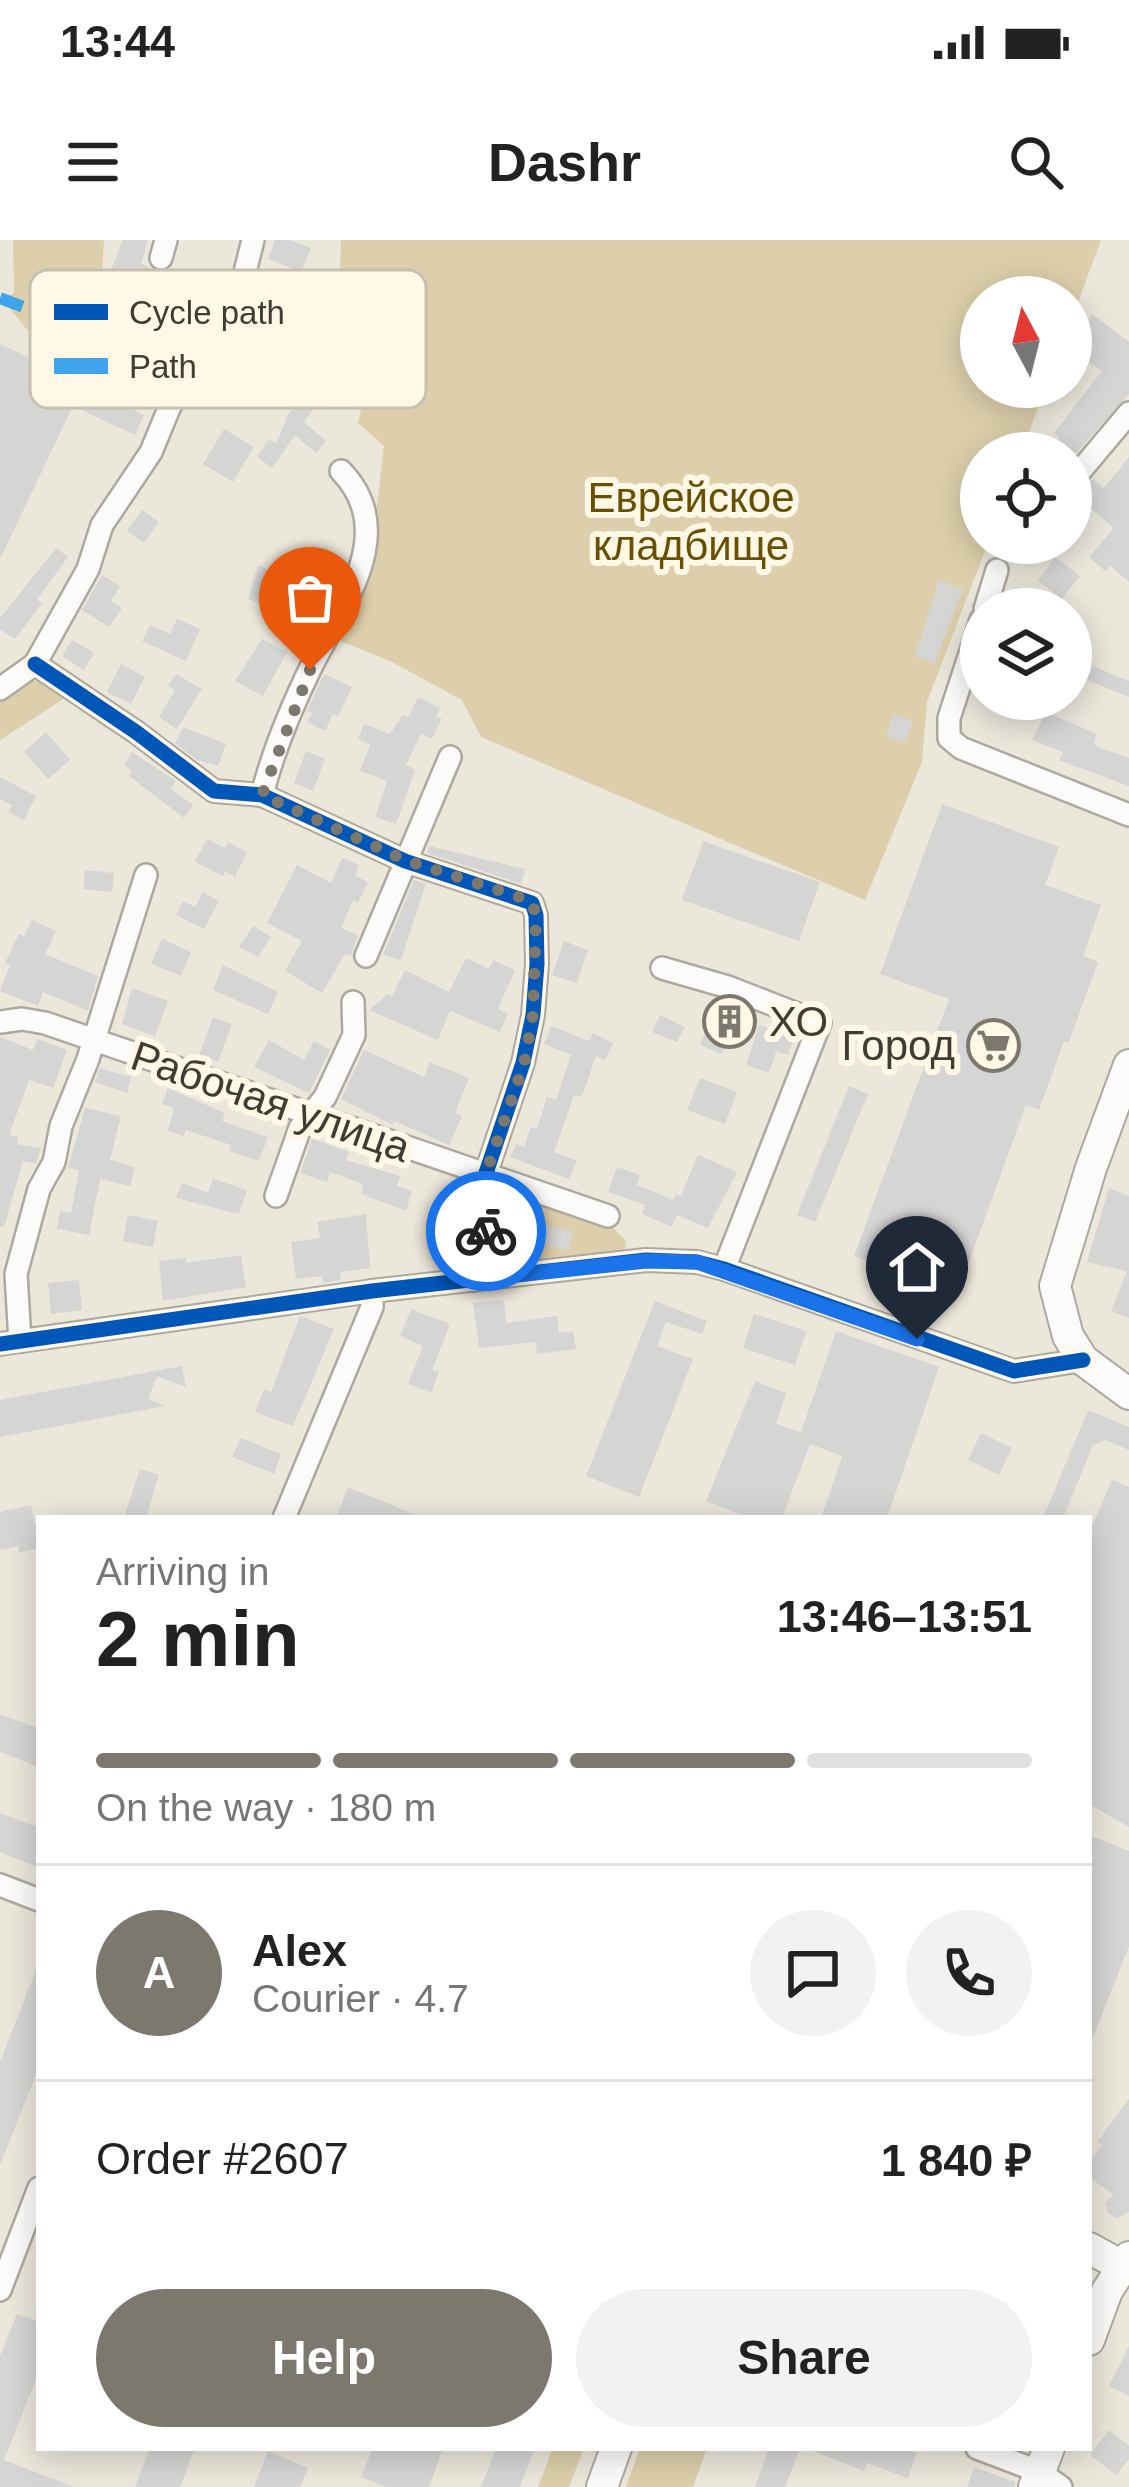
<!DOCTYPE html>
<html lang="en">
<head>
<meta charset="utf-8">
<style>
	:root { --surface:#fff; --page:#f2f2f2; --text:#222; --muted:#767676; --line:#e0e0e0; --accent:#7c786e }
	body { margin:0; font-family:Arial,sans-serif; background:var(--page); color:var(--text); height:100vh; display:flex; flex-direction:column; font-size:45px; white-space:nowrap }
	* { box-sizing:border-box; margin:0 }
	p { font-size:39px; color:var(--muted) }
	.icon { flex:none; width:66px; height:66px; fill:none; stroke:currentColor; stroke-width:2; stroke-linecap:round; stroke-linejoin:round }
	.map { position:relative; flex:1; overflow:hidden }
	.panel { position:absolute; left:36px; top:1275px; width:1056px; height:936px; display:flex; flex-direction:column; background:var(--surface); border-radius:0px; box-shadow:0 6px 30px #0003 }
	.panel>* { flex:none }
	.needle { width:78px; rotate:353deg }
	.controls { position:absolute; left:960px; top:36px; display:grid; gap:24px }
	.controls a { display:grid; place-items:center; width:132px; height:132px; border-radius:50%; background:var(--surface); box-shadow:0 6px 30px #0003; font-size:60px }
	.pin { position:absolute; display:grid; place-items:center; width:102px; height:102px; color:#fff; margin:-123px -51px; border-radius:50% 50% 50% 0; rotate:-45deg; box-shadow:0 0 12px #0007 }
	.pin .icon { rotate:45deg }
	.courier { position:absolute; display:grid; place-items:center; width:120px; height:120px; margin:-60px; border:9px solid #1a73e8; border-radius:50%; background:#fff; color:#222; box-shadow:0 3px 15px #0007 }
	.summary em { font-style:normal; font-weight:800 }
	.summary div { display:flex; flex-direction:column-reverse }
	.summary { display:flex; align-items:center; justify-content:space-between; height:204px; padding:0 60px }
	h1 { font-size:78px; font-weight:800; line-height:90px }
	.bar { display:grid; grid-template-columns:repeat(4,1fr); gap:18px 12px; align-content:center; height:144px; padding:0 60px }
	.bar i { height:15px; border-radius:9px; background:var(--line) }
	.bar .selected { background:var(--accent) }
	.bar p { grid-column:span 4 }
	.line { display:flex; align-items:center; gap:30px; padding:0 60px; border-top:3px solid var(--line) }
	.line div { flex:1 }
	.round { display:grid; place-items:center; flex:none; width:126px; height:126px; border-radius:63px; background:var(--page) }
	.button { display:flex; gap:24px; margin-top:auto; padding:24px 60px }
	.button a { flex:1; height:138px; border-radius:72px; background:var(--accent); color:#fff; font-size:48px; font-weight:800; line-height:138px; text-align:center }
	.button a+a { background:var(--page); color:var(--text) }
	.status { display:flex; justify-content:space-between; align-items:center; height:84px; padding:0 60px; background:var(--surface); direction:ltr }
	.status svg { height:33px; fill:currentColor }
	header { display:flex; justify-content:space-between; align-items:center; height:156px; padding:0 60px; background:var(--surface); font-size:54px; font-weight:800 }
	.map>svg:first-child { display:block }
	.green { fill:#ddcfab }
	.building { fill:#d5d5d4 }
	.lines { fill:none; stroke-linecap:round; stroke-linejoin:round }
	.minor-casing { stroke:#ada9a0; stroke-width:26 }
	.primary-casing { stroke:#ada9a0; stroke-width:34 }
	.minor { stroke:#fcfbfa; stroke-width:21 }
	.primary { stroke:#fcfbfa; stroke-width:30 }
	.quiet { stroke:#3fa4eb; stroke-width:12; stroke-dasharray:24 12; stroke-linecap:butt }
	.cycleway-casing { stroke:#fff8e6; stroke-width:22 }
	.cycleway { stroke:#0057b8; stroke-width:15 }
	.done { stroke:#7c786e; stroke-width:12; stroke-dasharray:0 21.6 }
	.route { stroke:#1a73e8; stroke-width:15 }
	.labels { text-anchor:middle; stroke-width:12; stroke-linejoin:round; paint-order:stroke }
	.park-label { font-size:42px; fill:#695000; stroke:#fff8e6 }
	.poi-label { font-size:42px; fill:#403c33; stroke:#fff8e6; text-anchor:start }
	.street-label { font-size:42px; fill:#403c33; stroke:#fff8e6 }
	.key { fill:#fff8e6; stroke:#c6c0b0; stroke-width:3 }
	.key-label { font-size:33px; fill:#403c33 }
</style>
</head>
<body>
<div class="status"><b>13:44</b><svg viewBox="0 0 49 12"><path d="M0 12V9h3v3zM5 12V6h3v6zM10 12V3h3v9zM15 12V0h3v12zM26 1h20v11H26zM47 4h2v5h-2z"/></svg></div>
<header><svg class="icon" aria-label="menu" viewBox="0 0 24 24"><path d="M4 6h16M4 12h16M4 18h16"/></svg>Dashr<svg class="icon" aria-label="search" viewBox="0 0 24 24"><circle cx="10" cy="10" r="6"/><path d="M15 15l6 6"/></svg></header>
<div class="map">
<svg width="1129" height="2247" viewBox="0 0 1129 2247">
	<rect width="100%" height="100%" fill="#ece7db"/>
	<g class="green">
		<path d="M13,0H104L101,52L137,74L161,64L222,91L213,109L192,128L126,102L99,108L85,105L60,118L48,116L3,60L14,53Z"/>
		<path d="M341,0H1101L1071,81V57H981V147H1046L1021,213H981V303H988L927,462L922,522L865,660L481,497L462,460L392,422L338,400C372,328 375,283 384,206L358,183L361,170L340,152C362,104 383,75 340,30Z"/>
		<path d="M42,440L68,456L0,500V445Z"/>
		<path d="M527,954L605,980L626,1001L625,1017L502,1028L496,1024L512,965Z"/>
		<path d="M553,2208H584L569,2247H538Z"/>
		<path d="M640,2208H707L693,2247H626Z"/>
	</g>
	<g class="building">
		<path d="M123,0H148L141,23L152,30L143,54L107,40Z"/>
		<path d="M275,0H291L311,8L301,32L268,19Z"/>
		<path d="M1092,74L1129,102V154L1071,219V213H1047L1060,197L1054,193L1102,131L1078,114L1091,97L1082,91Z"/>
		<path d="M0,104L55,130L60,118L101,138L93,114L115,107L125,136L146,146L134,170L144,175L135,195L73,166L0,319Z"/>
		<path d="M296,156L314,168L304,182L326,201L316,213L295,195L272,228L257,217L269,199L276,204Z"/>
		<path d="M224,189L254,207L233,242L203,224Z"/>
		<path d="M1129,217V342L1110,326L1105,331L1089,317L1114,288L1076,256L1093,239L1104,248Z"/>
		<path d="M142,270L159,282L144,303L127,291Z"/>
		<path d="M56,308L68,317L37,359L42,363L15,399L0,389V378Z"/>
		<path d="M1055,317L1080,336L1062,359L1038,341Z"/>
		<path d="M258,325L290,339L293,334L313,344L304,362L271,345L262,364L248,359Z"/>
		<path d="M102,335L120,346L111,361L122,368L109,387L82,370Z"/>
		<path d="M939,340L963,349L935,423L915,416Z"/>
		<path d="M177,379L200,389L186,421L142,401L150,385L170,394Z"/>
		<path d="M262,399L287,412L263,456L235,441Z"/>
		<path d="M72,400L94,413L84,430L62,416Z"/>
		<path d="M121,424L145,437L131,464L107,452Z"/>
		<path d="M1093,426L1129,441V457L1087,440Z"/>
		<path d="M176,434L202,449L177,489L159,477L175,450L168,446Z"/>
		<path d="M324,434L352,447L338,476L333,474L325,491L307,482L312,473L307,471Z"/>
		<path d="M418,457L440,468L436,477L442,479L432,499L421,494L406,525L415,530L396,584L375,577L387,541L360,531L370,505L358,499L364,484L390,494L403,475L408,477Z"/>
		<path d="M1046,472L1097,494L1094,502L1098,507L1129,518V546L1059,520L1063,512L1032,500Z"/>
		<path d="M894,474L913,481L904,503L886,496Z"/>
		<path d="M183,487L226,504L218,526L197,520L175,503Z"/>
		<path d="M46,492L70,520L48,539L24,512Z"/>
		<path d="M306,511L325,519L313,551L294,543Z"/>
		<path d="M132,512L176,541L171,549L193,565L184,578L129,536L132,531L124,525Z"/>
		<path d="M0,537L36,556L24,580L8,572L12,565L0,559Z"/>
		<path d="M942,564L1059,607L1045,645L1101,665L1083,716L1098,722L1069,802L1064,801L1039,870L1026,865L962,1041L900,1017L895,1031L854,1016L949,759L880,734Z"/>
		<path d="M207,599L225,608L228,602L247,612L235,637L225,631L223,636L195,622Z"/>
		<path d="M703,601L820,642L799,701L682,660Z"/>
		<path d="M429,606L525,629L521,644L427,613Z"/>
		<path d="M342,618L359,625L355,636L368,642L358,663L353,660L341,688L358,695L351,716L345,714L322,753L285,731L302,701L267,683L297,625L331,643Z"/>
		<path d="M85,630L114,633L112,652L84,649Z"/>
		<path d="M414,640L426,644L401,720L383,715Z"/>
		<path d="M203,652L219,661L204,689L176,675L183,661L195,667Z"/>
		<path d="M32,680L56,691L45,714L98,736L88,771L43,752L38,766L0,751L10,725L5,723L19,694L24,696Z"/>
		<path d="M253,686L271,697L258,717L239,707Z"/>
		<path d="M162,699L191,712L181,736L151,724Z"/>
		<path d="M564,701L588,710L577,743L552,735Z"/>
		<path d="M466,718L489,729L493,720L515,730L498,769L508,774L500,792L450,771L438,800L369,770L388,754L392,756L405,730L449,752Z"/>
		<path d="M223,725L278,752L268,774L213,750Z"/>
		<path d="M132,748L168,761L155,796L122,784Z"/>
		<path d="M720,760L742,769L721,814L700,805Z"/>
		<path d="M660,775L685,787L677,802L652,792Z"/>
		<path d="M213,777L232,784L218,822L199,815Z"/>
		<path d="M759,785L794,796L788,815L776,812L769,833L746,825Z"/>
		<path d="M551,786L589,801L593,793L613,803L605,820L596,816L582,857L574,855L554,912L577,921L569,939L510,917L516,904L524,907L531,887L537,889L547,857L556,860L571,815L544,804Z"/>
		<path d="M0,797L33,810L37,799L67,810L53,848L29,840L9,895L18,897L17,904L41,908L36,924L23,921L4,987L0,986Z"/>
		<path d="M269,800L304,820L314,801L330,810L309,853L254,827Z"/>
		<path d="M364,810L424,837L430,822L469,838L455,873L462,876L449,905L394,881L393,885L341,859Z"/>
		<path d="M100,828L131,837L127,853L95,842Z"/>
		<path d="M700,838L737,852L725,884L687,870Z"/>
		<path d="M849,846L868,854L815,982L797,975Z"/>
		<path d="M168,848L225,873L222,881L268,897L259,921L229,911L231,905L186,890L184,896L168,891L174,868L162,864Z"/>
		<path d="M85,868L121,876L110,920L135,927L130,946L100,939L89,995L57,989L60,971L71,973L79,930L68,928Z"/>
		<path d="M312,899L349,912L346,920L400,936L397,946L412,951L406,971L361,954L363,944L330,932L327,942L300,933Z"/>
		<path d="M698,915L737,932L708,988L677,975L672,987L642,974L645,965L608,952L617,927L640,935L637,945L673,960L676,954L681,956Z"/>
		<path d="M213,939L247,950L239,974L176,958L182,943L208,953Z"/>
		<path d="M1109,948L1129,956V1078L1111,1071L1127,1031L1087,1022Z"/>
		<path d="M366,974L370,1028L340,1032L341,1040L323,1043L322,1036L296,1039L291,1002L320,998L317,982Z"/>
		<path d="M128,975L158,981L153,1007L123,1001Z"/>
		<path d="M518,980L573,991L569,1010L514,998Z"/>
		<path d="M241,1015L246,1047L163,1061L159,1021L186,1018V1023Z"/>
		<path d="M79,1040L82,1070L51,1074L48,1043Z"/>
		<path d="M504,1060L506,1083L557,1076L559,1093L573,1091L576,1109L537,1114L536,1102L479,1108L473,1063Z"/>
		<path d="M655,1061L707,1081L702,1094L666,1082L657,1106L693,1119L639,1257L586,1236Z"/>
		<path d="M411,1069L450,1084L432,1130L439,1132L431,1153L408,1144L423,1106L400,1096Z"/>
		<path d="M754,1074L806,1091L795,1125L743,1108Z"/>
		<path d="M300,1076L334,1089L293,1186L255,1172L264,1149L271,1152Z"/>
		<path d="M836,1091L939,1127L887,1278H821L842,1216L810,1204L782,1278H750L706,1261L755,1141L786,1153L776,1184L801,1192Z"/>
		<path d="M182,1126L186,1147L157,1136L148,1159L165,1166L0,1197V1160Z"/>
		<path d="M1088,1170L1129,1187V1210L1105,1200L1093,1205L1063,1278H1043Z"/>
		<path d="M981,1193L1012,1208L999,1235L968,1220Z"/>
		<path d="M241,1198L281,1214L274,1234L232,1217Z"/>
		<path d="M140,1229L159,1235L146,1278H124Z"/>
		<path d="M1112,1240L1129,1247V1587L1089,1564V1293Z"/>
		<path d="M348,1247L423,1278H336Z"/>
		<path d="M31,1265L35,1285L39,1284V1308L19,1313L18,1306L0,1310V1272Z"/>
		<path d="M0,1474L39,1489V1527L0,1512Z"/>
		<path d="M0,1573L39,1588V1628L0,1612Z"/>
		<path d="M1089,1595L1129,1611V1706L1090,1805Z"/>
		<path d="M38,1725L39,1827L0,1925V1822Z"/>
		<path d="M1129,1859V1972L1117,1978L1108,1973L1105,1964L1113,1954L1089,1937V1922L1102,1905L1097,1902Z"/>
		<path d="M17,2074L39,2082V2131L4,2220L74,2247H0V2116Z"/>
		<path d="M1129,2106V2156L1109,2146Z"/>
		<path d="M1109,2190L1129,2206V2219L1116,2235L1090,2215Z"/>
		<path d="M150,2208H195L180,2247H135Z"/>
		<path d="M373,2208H443L429,2247H386L361,2237Z"/>
		<path d="M496,2208H535L520,2247H481Z"/>
		<path d="M769,2208H800L785,2247H755Z"/>
		<path d="M806,2208H902L917,2213L908,2238L867,2223L864,2231Z"/>
		<path d="M268,2211L308,2228L300,2247H254Z"/>
		<path d="M974,2227L1015,2242V2247H967Z"/>
	</g>
	<g class="lines">
		<defs>
			<g id="minor">
				<path d="M161,18L166,0"/>
				<path d="M1071,242L1129,173"/>
				<path d="M985,369L997,330"/>
				<path d="M981,380L949,478V498L961,508L1129,575"/>
				<path d="M35,424L136,492L214,551L262,555L405,621L532,663L536,675L537,724L533,775L523,823L486,933L493,961L473,1040"/>
				<path d="M0,449L35,424L88,329L102,285L151,212L170,166L184,144L215,118L234,76L253,0"/>
				<path d="M262,555C273,511 292,466 312,425C342,365 400,292 341,231"/>
				<path d="M366,716L450,517"/>
				<path d="M662,728L728,747L820,783L724,1029"/>
				<path d="M0,782L22,779L45,783L608,976"/>
				<path d="M276,956L300,888L325,857L354,795L353,762"/>
				<path d="M20,1101L16,1034L39,949L54,922L61,886L88,819L146,635"/>
				<path d="M0,1104L372,1051L646,1020L697,1022L724,1029L1014,1131L1083,1120"/>
				<path d="M284,1278L372,1067V1051"/>
				<path d="M0,1645L39,1660"/>
				<path d="M0,2050L39,1948"/>
				<path d="M977,2208L1040,2232L1061,2247"/>
			</g>
			<g id="primary">
				<path d="M1129,825L1091,928L1055,1046L1068,1096L1083,1120L1129,1154"/>
				<path d="M1089,2008L1122,2026"/>
				<path d="M1089,2100L1107,2051L1129,2017"/>
				<path d="M602,2247L616,2208"/>
				<path d="M1034,2247L1049,2208"/>
			</g>
		</defs>
		<use href="#minor" class="minor-casing"/>
		<use href="#primary" class="primary-casing"/>
		<use href="#minor" class="minor"/>
		<use href="#primary" class="primary"/>
		<path class="quiet" d="M0,58L42,74L59,71L80,81L91,99L100,104L125,96L201,131"/>
		<defs>
			<g id="cycleway">
				<path d="M35,424L136,492L214,551L262,555L405,621L532,663L536,675L537,724L533,775L523,823L486,933L493,961L473,1040"/>
				<path d="M0,1104L372,1051L646,1020L697,1022L724,1029L1014,1131L1083,1120"/>
			</g>
		</defs>
		<use href="#cycleway" class="cycleway-casing"/>
		<use href="#cycleway" class="cycleway"/>
	</g>
	<g class="lines">
		<path class="done" d="M310,430L262,555L405,620L526,659L532,663L536,675L533,775L524,824L486,933L494,961L486,991"/>
		<path class="route" d="M486,991L472,1040L646,1021L697,1022L917,1099"/>
	</g>
	<defs>
		<symbol id="building-ring" viewBox="-11 -11 22 22"><circle r="9.5" fill="#fff8e6" stroke="#7c786e" stroke-width="1.5"/><path d="M-4-6H4V6H1V3H-1V6H-4ZM-2.5-4.3h1.7v1.8h-1.7ZM.8-4.3h1.7v1.8H.8ZM-2.5-1h1.7V.8h-1.7ZM.8-1h1.7V.8H.8Z" fill="#7c786e"/></symbol>
		<symbol id="supermarket-ring" viewBox="-11 -11 22 22"><circle r="9.5" fill="#fff8e6" stroke="#7c786e" stroke-width="1.5"/><path d="M-6-5.5h2.5l.6 2H6L4.5 2H-2.5L-4.4-4H-6ZM-1.5 3.2a1.3 1.3 0 1 0 .1 0ZM3 3.2a1.3 1.3 0 1 0 .1 0Z" fill="#7c786e"/></symbol>
	</defs>
	<g fill-rule="evenodd">
		<use href="#building-ring" x="700" y="752" width="59" height="59"/>
		<use href="#supermarket-ring" x="964" y="776" width="59" height="59"/>
	</g>
	<g class="labels">
		<g class="park-label">
			<text x="691" y="272">Еврейское<tspan x="691" dy="48">кладбище</tspan></text>
		</g>
		<g class="poi-label">
			<text x="769" y="796">ХО</text>
			<text x="955" y="820" text-anchor="end">Город</text>
		</g>
		<g class="street-label">
			<text transform="translate(271 861) rotate(19)" y="15">Рабочая улица</text>
		</g>
	</g>
	<rect x="30" y="30" width="396" height="138" rx="18" class="key"/>
	<rect x="54" y="64" width="54" height="16" fill="#0057b8"/>
	<rect x="54" y="118" width="54" height="16" fill="#3fa4eb"/>
	<g class="key-label">
		<text x="129" y="84">Cycle path</text>
		<text x="129" y="138">Path</text>
	</g>
</svg>
<div class="controls">
<a><svg class="needle" viewBox="-14 -14 28 28"><path d="M0-13l5 13h-10z" fill="#e53935"/><path d="M0 13l5-13h-10z" fill="#767676"/></svg></a>
<a><svg class="icon" aria-label="locate" viewBox="0 0 24 24"><circle cx="12" cy="12" r="6"/><path d="M12 2v4M12 18v4M2 12h4M18 12h4"/></svg></a>
<a><svg class="icon" aria-label="layers" viewBox="0 0 24 24"><path d="M12 4l9 5-9 5-9-5zM3 14l9 5 9-5"/></svg></a>
</div>
<div class="pin" style="left:310px;top:430px;background:#ea580c"><svg class="icon" aria-label="bag" viewBox="0 0 24 24"><path d="M5 8h14l-1 12H6zM9 8a3 3 0 0 1 6 0"/></svg></div>
<div class="pin" style="left:917px;top:1099px;background:#1f2937"><svg class="icon" aria-label="home" viewBox="0 0 24 24"><path d="M3 11l9-7 9 7M6 9v11h12V9"/></svg></div>
<div class="courier" style="left:486px;top:991px"><svg class="icon" aria-label="bike" viewBox="0 0 24 24"><circle cx="6" cy="16" r="4"/><circle cx="18" cy="16" r="4"/><path d="M6 16l4-8h5l3 8M10 8l3 8H6M13 5h3"/></svg></div>
<section class="panel">
<div class="summary"><div><h1>2 min</h1><p>Arriving in</p></div><em>13:46–13:51</em></div>
<div class="bar"><i class="selected"></i><i class="selected"></i><i class="selected"></i><i></i><p>On the way · 180 m</p></div>
<div class="line" style="height:216px"><b class="round" style="background:var(--accent);color:#fff">A</b><div><b>Alex</b><p>Courier · 4.7</p></div><a class="round"><svg class="icon" aria-label="chat" viewBox="0 0 24 24"><path d="M4 5h16v11H9l-5 4z"/></svg></a><a class="round"><svg class="icon" aria-label="phone" viewBox="0 0 24 24"><path d="M5 4h4l2 5-3 2q2 4 5 5l2-3 5 2v4C11 20 4 13 5 4z"/></svg></a></div>
<div class="line" style="height:156px"><div>Order #2607</div><b>1 840 ₽</b></div>
<div class="button"><a>Help</a><a>Share</a></div>
</section>
</div>
</body>
</html>
